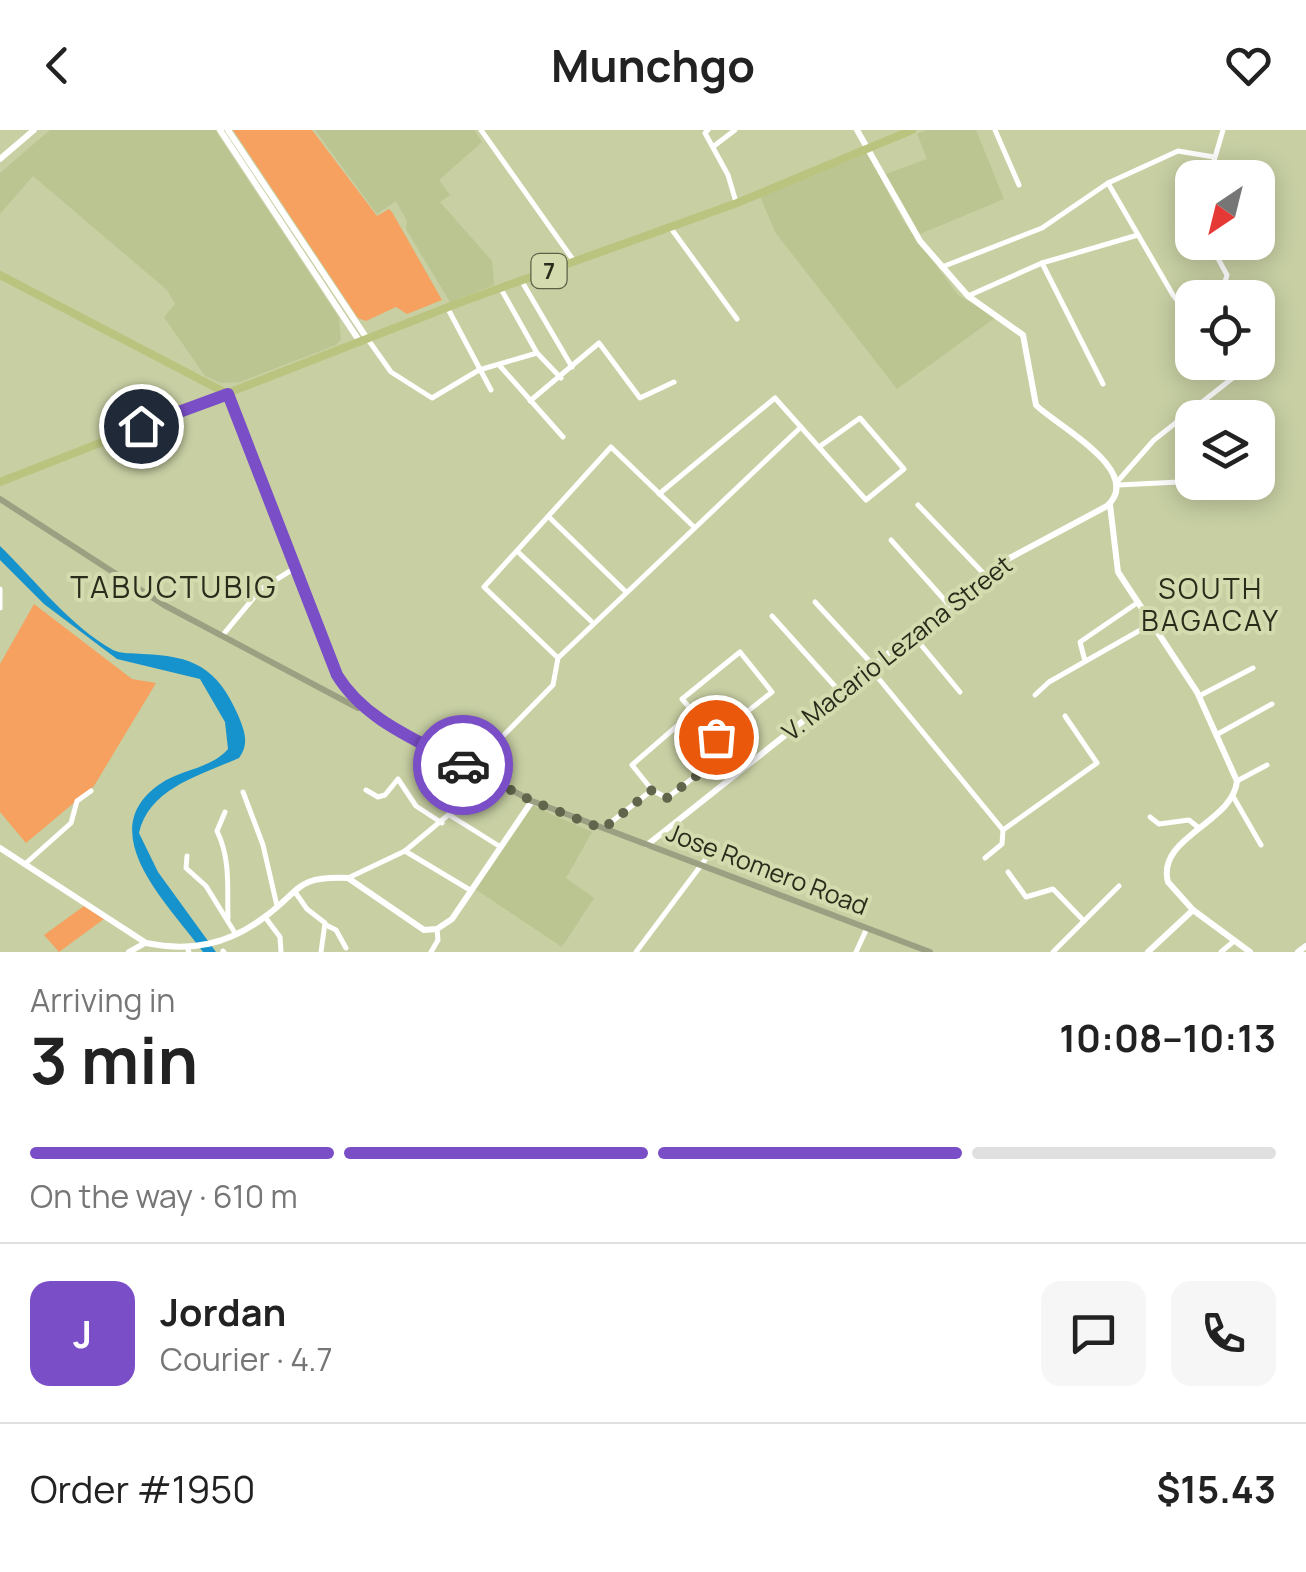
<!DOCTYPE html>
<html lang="en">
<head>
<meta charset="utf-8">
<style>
	:root { --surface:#fff; --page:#f6f6f6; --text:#222; --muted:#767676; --line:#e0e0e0; --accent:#7a4ec7 }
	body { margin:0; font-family:Manrope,sans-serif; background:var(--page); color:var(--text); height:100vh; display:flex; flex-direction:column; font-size:38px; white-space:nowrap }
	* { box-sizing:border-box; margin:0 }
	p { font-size:32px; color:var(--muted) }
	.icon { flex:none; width:55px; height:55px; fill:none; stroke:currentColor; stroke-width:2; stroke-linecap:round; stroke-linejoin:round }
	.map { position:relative; height:822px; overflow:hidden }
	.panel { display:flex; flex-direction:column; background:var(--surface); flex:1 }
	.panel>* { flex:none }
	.needle { width:65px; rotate:215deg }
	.tools { position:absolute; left:1175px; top:30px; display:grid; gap:20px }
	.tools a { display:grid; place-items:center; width:100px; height:100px; border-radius:20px; background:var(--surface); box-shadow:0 5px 25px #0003; font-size:50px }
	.pin { position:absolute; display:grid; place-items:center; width:85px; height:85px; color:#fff; margin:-42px; border:5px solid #fff; border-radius:50%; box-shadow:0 2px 10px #0007 }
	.courier { position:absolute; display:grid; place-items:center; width:100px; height:100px; margin:-50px; border:8px solid #7a4ec7; border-radius:50%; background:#fff; color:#222; box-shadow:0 2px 12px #0007 }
	.overview em { font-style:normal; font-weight:700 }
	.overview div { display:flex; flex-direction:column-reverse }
	.overview { display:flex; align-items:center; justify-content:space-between; height:170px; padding:0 30px }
	h1 { font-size:65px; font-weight:700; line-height:75px }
	.bar { display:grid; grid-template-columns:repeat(4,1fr); gap:15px 10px; align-content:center; height:120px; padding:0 30px }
	.bar i { height:12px; border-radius:8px; background:var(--line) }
	.bar .active { background:var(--accent) }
	.bar p { grid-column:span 4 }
	.line { display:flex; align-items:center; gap:25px; padding:0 30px; border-top:2px solid var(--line) }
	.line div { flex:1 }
	.round { display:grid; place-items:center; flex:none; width:105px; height:105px; border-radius:20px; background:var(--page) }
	header { display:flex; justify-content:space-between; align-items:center; height:130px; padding:0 30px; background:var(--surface); font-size:45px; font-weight:700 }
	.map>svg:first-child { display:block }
	.built { fill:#bbc591 }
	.green { fill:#f6a160 }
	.water { fill:#1693cd }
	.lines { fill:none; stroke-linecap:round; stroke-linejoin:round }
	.minor { stroke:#fff; stroke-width:5 }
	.tertiary { stroke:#fff; stroke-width:6 }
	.secondary { stroke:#9ca083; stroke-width:6 }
	.primary { stroke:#bbc47e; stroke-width:8 }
	.done { stroke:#60654b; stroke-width:10; stroke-dasharray:0 18 }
	.route { stroke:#7a4ec7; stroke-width:12 }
	.labels { text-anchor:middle; stroke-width:8; stroke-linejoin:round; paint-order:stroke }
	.shield { fill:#d4dcaf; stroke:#5c6147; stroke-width:2.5 }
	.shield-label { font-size:22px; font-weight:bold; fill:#292c1b }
	.street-label { font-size:25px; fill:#292c1b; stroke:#d4dcaf }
	.neighbourhood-label { font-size:28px; letter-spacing:2.5px; fill:#292c1b; stroke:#d4dcaf }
	.quarter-label { font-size:30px; letter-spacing:2.5px; fill:#292c1b; stroke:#d4dcaf }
</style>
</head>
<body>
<header><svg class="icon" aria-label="back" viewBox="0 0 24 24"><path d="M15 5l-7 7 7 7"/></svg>Munchgo<svg class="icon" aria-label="heart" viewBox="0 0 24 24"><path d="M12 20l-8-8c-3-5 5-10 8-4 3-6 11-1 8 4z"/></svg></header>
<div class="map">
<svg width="1306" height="822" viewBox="0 0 1306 822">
	<rect width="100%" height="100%" fill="#c7cfa3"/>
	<g class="built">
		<path d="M50,0H215L339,188L341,209L336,215L240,252L221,253L205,246L164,187L175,174L167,160L33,46L0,84V43Z"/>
		<path d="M315,0H474L482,12L439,50L450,65L440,72L492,131L494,155L450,172L406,99L407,91L396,71L377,84Z"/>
		<path d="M927,0H976L1004,69L920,104L886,44L927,29L917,4Z"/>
		<path d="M867,23L904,92L958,165L996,187L897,259L775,102L760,66Z"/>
		<path d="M531,675L592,702L566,748L594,768L562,817L475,759Z"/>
	</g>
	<g class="green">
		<path d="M233,0H312L377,86L389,79L392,82L442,170L407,184L396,177L366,191L358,188Z"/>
		<path d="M34,474L132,549L156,553L94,656L26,713L0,682V534Z"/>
		<path d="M84,776L104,789L59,822L44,805Z"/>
	</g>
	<path class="water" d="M0,416C35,450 70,496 113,520C121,524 133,523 143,524C193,526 217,537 238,585C244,600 250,613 239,628C201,645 149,658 139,703L158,742L216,822H203C170,776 90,702 160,654C181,639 211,639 228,619L225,592L200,549L117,529L44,474L0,430Z"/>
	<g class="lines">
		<g class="minor">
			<path d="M481,0L574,131"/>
			<path d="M708,0L705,3L728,45L736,72"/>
			<path d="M995,0L1019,55"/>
			<path d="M714,16L735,0"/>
			<path d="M1209,48L1223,0"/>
			<path d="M1108,53L1178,21L1214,27"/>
			<path d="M670,97L737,189"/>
			<path d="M1042,133L1103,254"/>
			<path d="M942,137L1042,98L1108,53L1173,165L1180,174L1192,171"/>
			<path d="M521,150L572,237"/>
			<path d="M501,159L537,223L561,248"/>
			<path d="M968,166L1042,133L1138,105"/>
			<path d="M1198,168L1225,152L1227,145L1209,112"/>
			<path d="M447,177L491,260"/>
			<path d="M369,211L391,242L432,268L479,240L537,223"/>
			<path d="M1258,230L1267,223"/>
			<path d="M500,236L563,307"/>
			<path d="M530,271L599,213L640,268L674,252"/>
			<path d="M1117,352L1154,310L1253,232"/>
			<path d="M1118,355L1179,352L1192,344"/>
			<path d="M659,364L775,268L866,370L904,339L860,288L819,317"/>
			<path d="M918,375L986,446"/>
			<path d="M549,387L625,461"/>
			<path d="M693,396L611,317L484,457L558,528L801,297"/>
			<path d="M891,410L949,475"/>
			<path d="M517,421L591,491"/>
			<path d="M0,459V478"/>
			<path d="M815,472L873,535"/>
			<path d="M772,486L840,562"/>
			<path d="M912,504L960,562"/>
			<path d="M222,506L261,459L295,438"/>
			<path d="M1085,531L1080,512L1137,473"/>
			<path d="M870,538L1003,700L1002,714L985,728"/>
			<path d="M1035,565L1049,552L1151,494"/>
			<path d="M1199,566L1253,538"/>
			<path d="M1216,605L1272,574"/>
			<path d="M715,607L772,562L740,522L682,569L743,639"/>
			<path d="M478,643L499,610L553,555L558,528"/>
			<path d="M1237,651L1267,635"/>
			<path d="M366,660L378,667L385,665L398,649L416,676L442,693"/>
			<path d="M652,660L667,668L728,621"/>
			<path d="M243,662L263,715L277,776"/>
			<path d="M1234,668L1261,715"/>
			<path d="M225,682L217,701C231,730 227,758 228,788"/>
			<path d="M451,686L499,716"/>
			<path d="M1150,687L1159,694L1189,690L1199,698"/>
			<path d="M605,697L652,660L632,635L692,583"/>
			<path d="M1003,700L1097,633L1065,586"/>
			<path d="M405,721L470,760"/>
			<path d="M187,726L186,738L206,756L235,803"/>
			<path d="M25,734L71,693L77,671L91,661"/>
			<path d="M1008,742L1026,767L1053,759L1084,791"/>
			<path d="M348,748L405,721L490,650"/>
			<path d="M295,762L307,779L325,793L321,822"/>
			<path d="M265,787L280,807L281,822"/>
			<path d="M326,795L336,800L346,818"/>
			<path d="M188,820L189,822"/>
			<path d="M223,821L224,822"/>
			<path d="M431,822L438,810L437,799"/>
			<path d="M636,822L717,714"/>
			<path d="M856,822L867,798"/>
			<path d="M1053,822L1119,756"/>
			<path d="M1221,822L1233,812"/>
		</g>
		<g class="tertiary">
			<path d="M220,0L360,212"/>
			<path d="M228,0L368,210"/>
			<path d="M0,29L34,0"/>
			<path d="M1110,375L1118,442L1197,562L1237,651C1233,693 1156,707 1168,752L1193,780L1250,822"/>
			<path d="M647,715L1006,430L1107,376C1146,341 1054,294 1036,275L1023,205L968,166L920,111L857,0"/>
			<path d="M0,718L146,813C191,822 228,815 266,786C302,759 296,746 348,748L424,800L437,799L452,789L532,671"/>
			<path d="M129,822L145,813"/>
			<path d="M1148,822L1193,780"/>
			<path d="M1298,822L1306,816"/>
		</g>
		<g class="secondary">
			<path d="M228,264L337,545L350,566L368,583L532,671L930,822"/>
			<path d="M0,369L164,475L358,578"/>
		</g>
		<g class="primary">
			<path d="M0,145L228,264"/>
			<path d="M0,352L456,174L737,73L912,0"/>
		</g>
	</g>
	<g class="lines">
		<path class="done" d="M463,635L532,671L603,699L652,660L667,668L728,622L716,607"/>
		<path class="route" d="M141,296L228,264L337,545C365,591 418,610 463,635"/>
	</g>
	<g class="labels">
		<rect class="shield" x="531.5" y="124" width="35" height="34" rx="8"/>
		<g class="shield-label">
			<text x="549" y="149">7</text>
		</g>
		<g class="street-label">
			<text transform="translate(897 518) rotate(-38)" y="9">V. Macario Lezana Street</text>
			<text transform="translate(767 739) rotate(21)" y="9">Jose Romero Road</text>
		</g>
		<g class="neighbourhood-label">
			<text x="1211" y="469">SOUTH<tspan x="1211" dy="32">BAGACAY</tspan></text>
		</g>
		<g class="quarter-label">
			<text x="174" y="468">TABUCTUBIG</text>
		</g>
	</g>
</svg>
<div class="tools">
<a><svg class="needle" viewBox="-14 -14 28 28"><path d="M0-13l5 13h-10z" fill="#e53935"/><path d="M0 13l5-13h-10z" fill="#767676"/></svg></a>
<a><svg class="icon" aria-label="locate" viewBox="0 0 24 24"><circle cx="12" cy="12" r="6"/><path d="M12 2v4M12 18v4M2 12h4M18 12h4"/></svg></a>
<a><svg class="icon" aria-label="layers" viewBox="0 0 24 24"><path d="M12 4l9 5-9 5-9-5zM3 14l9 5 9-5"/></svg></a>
</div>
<div class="pin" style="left:716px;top:607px;background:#ea580c"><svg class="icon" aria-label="bag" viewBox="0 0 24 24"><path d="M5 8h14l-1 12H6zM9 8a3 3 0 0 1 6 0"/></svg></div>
<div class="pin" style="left:141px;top:296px;background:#1f2937"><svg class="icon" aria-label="home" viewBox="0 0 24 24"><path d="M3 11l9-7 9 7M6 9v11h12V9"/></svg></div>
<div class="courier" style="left:463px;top:635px"><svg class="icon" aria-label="car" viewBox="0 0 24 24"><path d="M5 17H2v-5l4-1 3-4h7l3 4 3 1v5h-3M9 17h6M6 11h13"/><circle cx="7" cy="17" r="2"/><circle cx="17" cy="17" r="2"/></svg></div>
</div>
<section class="panel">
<div class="overview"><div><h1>3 min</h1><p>Arriving in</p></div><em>10:08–10:13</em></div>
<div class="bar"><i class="active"></i><i class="active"></i><i class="active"></i><i></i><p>On the way · 610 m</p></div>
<div class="line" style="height:180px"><b class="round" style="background:var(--accent);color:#fff">J</b><div><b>Jordan</b><p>Courier · 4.7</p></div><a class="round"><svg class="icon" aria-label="chat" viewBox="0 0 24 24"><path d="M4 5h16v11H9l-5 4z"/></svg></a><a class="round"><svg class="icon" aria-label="phone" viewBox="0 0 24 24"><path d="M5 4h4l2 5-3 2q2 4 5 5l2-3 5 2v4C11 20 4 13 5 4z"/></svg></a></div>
<div class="line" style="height:130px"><div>Order #1950</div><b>$15.43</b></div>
</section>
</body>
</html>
